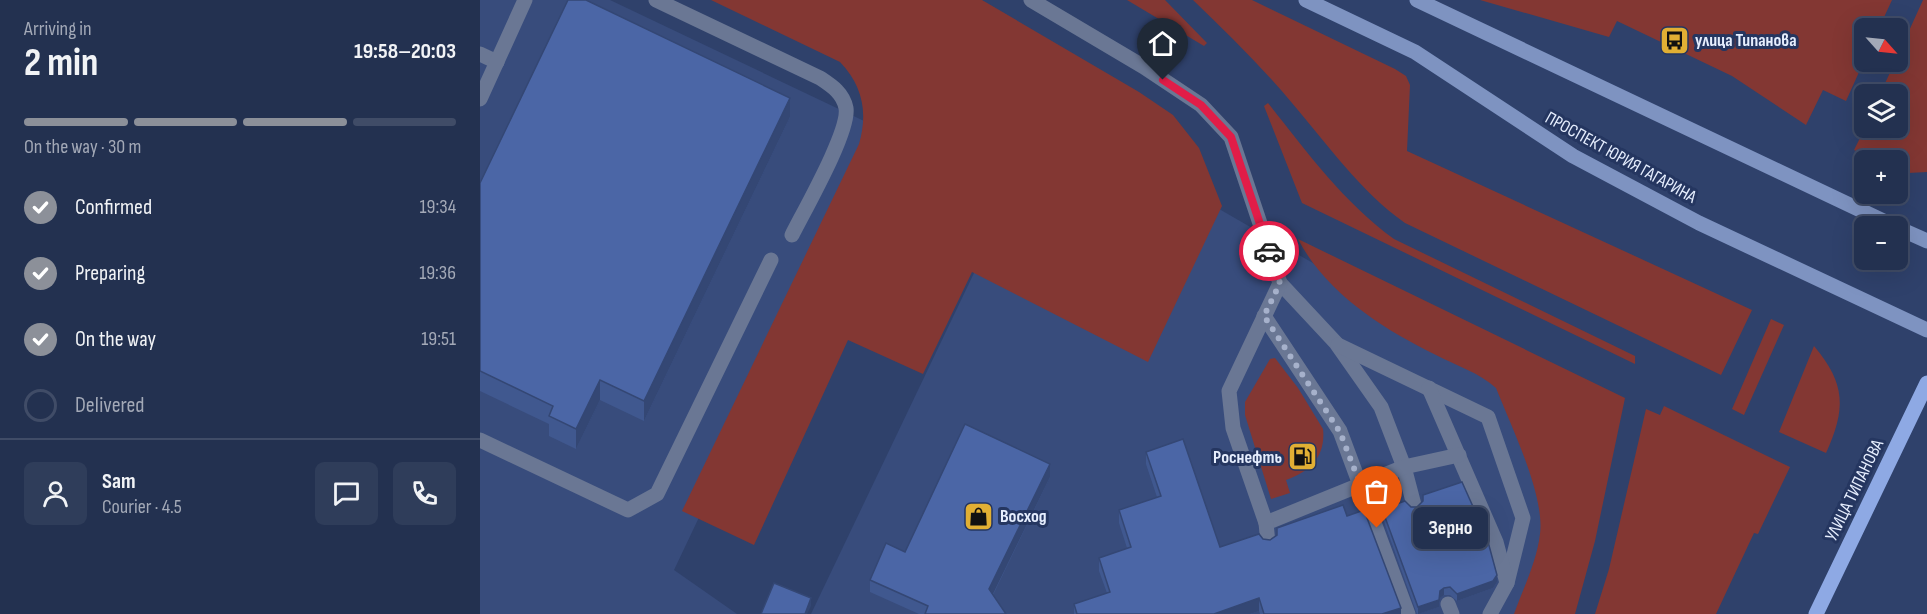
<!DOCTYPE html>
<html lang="en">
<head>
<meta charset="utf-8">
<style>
	:root { --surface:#233150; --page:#2f3d5a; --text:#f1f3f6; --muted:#a3a9b7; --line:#404c67; --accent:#8c9099 }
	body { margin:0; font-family:"Sofia Sans Condensed",sans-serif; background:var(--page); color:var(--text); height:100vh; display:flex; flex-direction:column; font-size:22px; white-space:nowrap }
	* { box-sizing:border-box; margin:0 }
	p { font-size:20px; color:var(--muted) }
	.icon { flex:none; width:33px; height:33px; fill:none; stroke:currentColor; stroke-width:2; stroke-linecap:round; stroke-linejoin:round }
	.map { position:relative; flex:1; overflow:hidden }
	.details { display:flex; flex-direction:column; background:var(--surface); width:480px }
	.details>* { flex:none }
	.needle { width:39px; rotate:117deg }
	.controls { position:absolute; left:1374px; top:18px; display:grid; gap:12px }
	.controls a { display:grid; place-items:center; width:54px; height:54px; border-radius:9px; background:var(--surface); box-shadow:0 6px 24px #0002,0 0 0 2px var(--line); font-size:30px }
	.pin { position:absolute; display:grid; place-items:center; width:51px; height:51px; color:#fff; margin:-62px -26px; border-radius:50% 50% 50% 0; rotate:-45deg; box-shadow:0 0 6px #0007 }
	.pin .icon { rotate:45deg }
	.courier { position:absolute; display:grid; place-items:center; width:60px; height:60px; margin:-30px; border:4px solid #e11d48; border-radius:50%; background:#fff; color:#222; box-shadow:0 2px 8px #0007 }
	.bubble { position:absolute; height:42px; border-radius:9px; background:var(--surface); box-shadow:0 6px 24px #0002,0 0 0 2px var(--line); font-size:20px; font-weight:700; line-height:42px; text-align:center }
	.head em { font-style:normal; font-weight:700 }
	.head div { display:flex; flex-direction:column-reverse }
	.head { display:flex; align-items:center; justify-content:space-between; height:102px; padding:0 24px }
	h1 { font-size:39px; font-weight:700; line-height:45px }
	.bar { display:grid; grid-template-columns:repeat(4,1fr); gap:9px 6px; align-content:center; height:72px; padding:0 24px }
	.bar i { height:8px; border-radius:4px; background:var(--line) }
	.bar .current { background:var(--accent) }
	.bar p { grid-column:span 4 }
	.line { display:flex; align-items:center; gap:15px; padding:0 24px; border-top:2px solid var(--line) }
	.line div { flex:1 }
	.round { display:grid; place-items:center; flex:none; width:63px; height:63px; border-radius:9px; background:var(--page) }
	ol { padding:0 24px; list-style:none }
	li { display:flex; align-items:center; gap:18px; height:66px }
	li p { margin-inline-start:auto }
	li .icon { padding:6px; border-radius:50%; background:var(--accent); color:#fff; stroke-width:4 }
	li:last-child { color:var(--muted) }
	li i { width:33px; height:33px; border:3px solid var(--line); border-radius:50% }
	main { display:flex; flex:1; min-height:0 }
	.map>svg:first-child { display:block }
	.built { fill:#384c7c }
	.green { fill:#833733 }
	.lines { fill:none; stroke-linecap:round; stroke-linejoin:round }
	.lane { stroke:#6a7794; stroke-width:15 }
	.secondary { stroke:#7e93c1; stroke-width:15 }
	.primary { stroke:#8ea9e4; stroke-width:15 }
	.wall { fill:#40588f }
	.shaded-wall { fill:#344774 }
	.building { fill:#4b66a6; stroke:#344774; stroke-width:1.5 }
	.done { stroke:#a6b1cb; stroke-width:6; stroke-dasharray:0 10.8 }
	.route { stroke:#e11d48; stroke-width:8 }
	.labels { text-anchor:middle; stroke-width:6; stroke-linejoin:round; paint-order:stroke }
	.poi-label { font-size:18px; font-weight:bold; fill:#e6eefe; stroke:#253660; text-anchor:start }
	.street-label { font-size:18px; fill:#e6eefe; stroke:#253660 }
</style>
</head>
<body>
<main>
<section class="details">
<div class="head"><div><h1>2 min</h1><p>Arriving in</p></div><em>19:58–20:03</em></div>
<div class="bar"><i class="current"></i><i class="current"></i><i class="current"></i><i></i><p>On the way · 30 m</p></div>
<ol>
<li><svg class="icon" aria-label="check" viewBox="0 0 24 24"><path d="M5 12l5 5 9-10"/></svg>Confirmed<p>19:34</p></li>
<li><svg class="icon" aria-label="check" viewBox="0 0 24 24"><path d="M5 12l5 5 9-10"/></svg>Preparing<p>19:36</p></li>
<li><svg class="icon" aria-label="check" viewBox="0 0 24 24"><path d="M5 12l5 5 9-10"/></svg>On the way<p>19:51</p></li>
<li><i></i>Delivered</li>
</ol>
<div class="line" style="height:108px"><a class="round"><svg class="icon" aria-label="person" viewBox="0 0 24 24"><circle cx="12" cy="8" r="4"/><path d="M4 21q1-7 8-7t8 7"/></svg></a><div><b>Sam</b><p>Courier · 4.5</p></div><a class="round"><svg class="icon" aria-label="chat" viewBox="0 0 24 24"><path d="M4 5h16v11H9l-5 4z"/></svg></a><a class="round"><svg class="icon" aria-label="phone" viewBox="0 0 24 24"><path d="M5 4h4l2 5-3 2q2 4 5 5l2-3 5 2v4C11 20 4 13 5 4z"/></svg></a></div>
</section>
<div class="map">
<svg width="1447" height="614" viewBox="0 0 1447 614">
	<rect width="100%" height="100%" fill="#2f416b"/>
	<g class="built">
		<path d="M0,0H130L403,130L194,570L257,614H0Z"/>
		<path d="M571,112L1027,375L1087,522L1058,614H331Z"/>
	</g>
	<g class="green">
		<path d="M231,0H502L659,92L693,115L719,148L742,206L668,362L492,272L443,374L368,340L274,545L202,511L379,144C388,113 383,86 360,62Z"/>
		<path d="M647,0H685L727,43L724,46Z"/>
		<path d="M713,0H772L915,69L926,76L930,85L927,151L1272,310L1241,375L925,223C880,191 848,145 812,103C782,67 747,33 713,0Z"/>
		<path d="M1000,0H1412L1399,28H1384V61L1366,101L1343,90L1326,125L1252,76L1137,21L1129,37Z"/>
		<path d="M1443,0H1447V172L1428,173L1418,169V160H1398L1374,150L1385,128H1418V94H1400L1415,62H1418V55Z"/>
		<path d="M788,103C826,151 864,203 914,239L1155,356V364L822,203L784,106Z"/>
		<path d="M818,239L1145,398L1115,541L1095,614H1034C1043,589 1057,561 1060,534C1065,495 1031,426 1016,388C1000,373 975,365 956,355C903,329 846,293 818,239Z"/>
		<path d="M1291,319L1304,325L1264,415L1252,409Z"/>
		<path d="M1334,346C1366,384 1366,409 1346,453L1299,432Z"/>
		<path d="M795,358L818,388L843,429C846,456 830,472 806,480L810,493L791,499L765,415V402L790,359Z"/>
		<path d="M1184,406L1310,467L1278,534L1274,533L1236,614H1115L1129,569L1166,409L1180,415Z"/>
	</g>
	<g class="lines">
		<g class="lane">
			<path d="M176,0L340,78C352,86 363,93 366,108C370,131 324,211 312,235"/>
			<path d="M551,0L664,67L721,105L751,137L800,283L856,343L901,407L924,467L934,505"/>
			<path d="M0,54L17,62"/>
			<path d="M0,99L45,0"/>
			<path d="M784,316L860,431L928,614"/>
			<path d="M858,345L1008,417L1043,518L1027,583"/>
			<path d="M949,388L1016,542L1027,583L1010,614"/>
			<path d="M0,440L148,510L177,494L291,260"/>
			<path d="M786,523L924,467L979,455"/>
			<path d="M788,543L786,523L753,428L749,391L800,283"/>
			<path d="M968,604L972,614"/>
		</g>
		<g class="secondary">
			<path d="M826,0L935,52L1093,156L1219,223L1447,330"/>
			<path d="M937,0L1414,226"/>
			<path d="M1418,228L1447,241"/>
		</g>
		<path class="primary" d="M1336,614L1447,383"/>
	</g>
	<g class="wall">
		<path d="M310,117L164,421L120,400L96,449L69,436V424L0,391V183Z"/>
		<path d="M666,452L740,547L783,539L790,540L867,516L921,614H780L779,611L770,614H594V604L627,593L619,571V558L647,548L639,523V510L677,497L666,464Z"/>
		<path d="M570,477L513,595L526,614H439L390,592V580L425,552Z"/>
		<path d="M937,507L1017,582L1013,588L977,601L970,595H964L960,598L959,607L937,614L902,516V509Z"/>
	</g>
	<g class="shaded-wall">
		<path d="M310,98V117L164,421V401Z"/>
		<path d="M120,380V400L96,449V429Z"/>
		<path d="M570,464V477L509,602V589Z"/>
		<path d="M1017,575V582L1013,588L977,601V594Z"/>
		<path d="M964,588V595L960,598L959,607L938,614V607Z"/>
		<path d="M331,598V606L327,614H325Z"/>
		<path d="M779,598V611L770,614H734Z"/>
		<path d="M921,608V614H902Z"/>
	</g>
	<g class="building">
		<path d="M88,0H106L310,98L164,401L120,380L96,429L69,416L73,406L0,371V183Z"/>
		<path d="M485,424L570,464L509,589L526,614H445L448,606L390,580L406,543L425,552Z"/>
		<path d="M703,439L740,547L779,534L783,539L790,540L797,535V528L863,505L867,516L884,510L921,608L902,614H784L779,598L734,614H597L594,604L630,592L619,558L651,547L639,510L681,496L666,452Z"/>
		<path d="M982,482L1007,538L1017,575L1013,581L977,594L970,587L964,588L960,591L959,600L938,607L902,509L925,501L931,507H937L943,501V495Z"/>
		<path d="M294,583L331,598L325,614H281Z"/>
	</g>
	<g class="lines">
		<path class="done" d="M789,251L800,283L784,316L860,432L897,528"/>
		<path class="route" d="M683,80L721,105L751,137L789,251"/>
	</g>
	<defs>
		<symbol id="bus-square" viewBox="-11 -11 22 22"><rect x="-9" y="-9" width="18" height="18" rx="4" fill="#e1af34" stroke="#253660"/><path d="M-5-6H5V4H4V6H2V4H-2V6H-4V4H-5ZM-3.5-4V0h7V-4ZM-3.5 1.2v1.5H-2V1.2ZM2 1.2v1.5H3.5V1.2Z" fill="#111"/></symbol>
		<symbol id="fuel-square" viewBox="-11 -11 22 22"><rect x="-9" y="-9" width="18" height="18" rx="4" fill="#e1af34" stroke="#253660"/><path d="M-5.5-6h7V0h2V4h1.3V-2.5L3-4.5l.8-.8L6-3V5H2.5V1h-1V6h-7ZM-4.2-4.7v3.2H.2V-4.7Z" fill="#111"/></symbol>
		<symbol id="shop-square" viewBox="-11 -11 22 22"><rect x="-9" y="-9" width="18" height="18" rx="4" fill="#e1af34" stroke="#253660"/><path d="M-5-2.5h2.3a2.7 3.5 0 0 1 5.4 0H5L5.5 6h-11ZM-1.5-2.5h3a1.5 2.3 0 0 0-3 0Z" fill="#111"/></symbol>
	</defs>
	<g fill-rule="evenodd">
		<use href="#bus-square" x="1178" y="24" width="33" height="33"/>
		<use href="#fuel-square" x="806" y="440" width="33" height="33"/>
		<use href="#shop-square" x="482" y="500" width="33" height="33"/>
	</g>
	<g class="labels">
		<g class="poi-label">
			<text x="1215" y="46">улица Типанова</text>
			<text x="802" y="463" text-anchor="end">Роснефть</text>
			<text x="520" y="522">Восход</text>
		</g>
		<g class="street-label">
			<text transform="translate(1141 157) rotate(29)" y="6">ПРОСПЕКТ ЮРИЯ ГАГАРИНА</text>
			<text transform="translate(1374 490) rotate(-64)" y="6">УЛИЦА ТИПАНОВА</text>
		</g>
	</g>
</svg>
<div class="controls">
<a><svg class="needle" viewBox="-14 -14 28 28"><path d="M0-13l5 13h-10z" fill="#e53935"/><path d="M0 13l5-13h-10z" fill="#a3a9b7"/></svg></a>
<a><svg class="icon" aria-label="layers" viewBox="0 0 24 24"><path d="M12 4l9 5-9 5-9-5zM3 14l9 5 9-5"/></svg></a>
<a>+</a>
<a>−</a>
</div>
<div class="pin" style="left:897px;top:528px;background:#ea580c"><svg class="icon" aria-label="bag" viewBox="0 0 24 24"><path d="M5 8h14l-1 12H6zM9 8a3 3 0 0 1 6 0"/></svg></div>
<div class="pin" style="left:683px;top:80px;background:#1f2937"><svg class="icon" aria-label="home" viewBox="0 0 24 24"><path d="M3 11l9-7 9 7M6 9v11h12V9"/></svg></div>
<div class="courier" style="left:789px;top:251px"><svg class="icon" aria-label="car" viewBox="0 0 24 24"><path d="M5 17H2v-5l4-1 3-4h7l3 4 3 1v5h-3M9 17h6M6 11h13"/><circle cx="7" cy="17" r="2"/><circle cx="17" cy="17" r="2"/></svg></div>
<div class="bubble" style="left:933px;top:507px;width:75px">Зерно</div>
</div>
</main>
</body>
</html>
